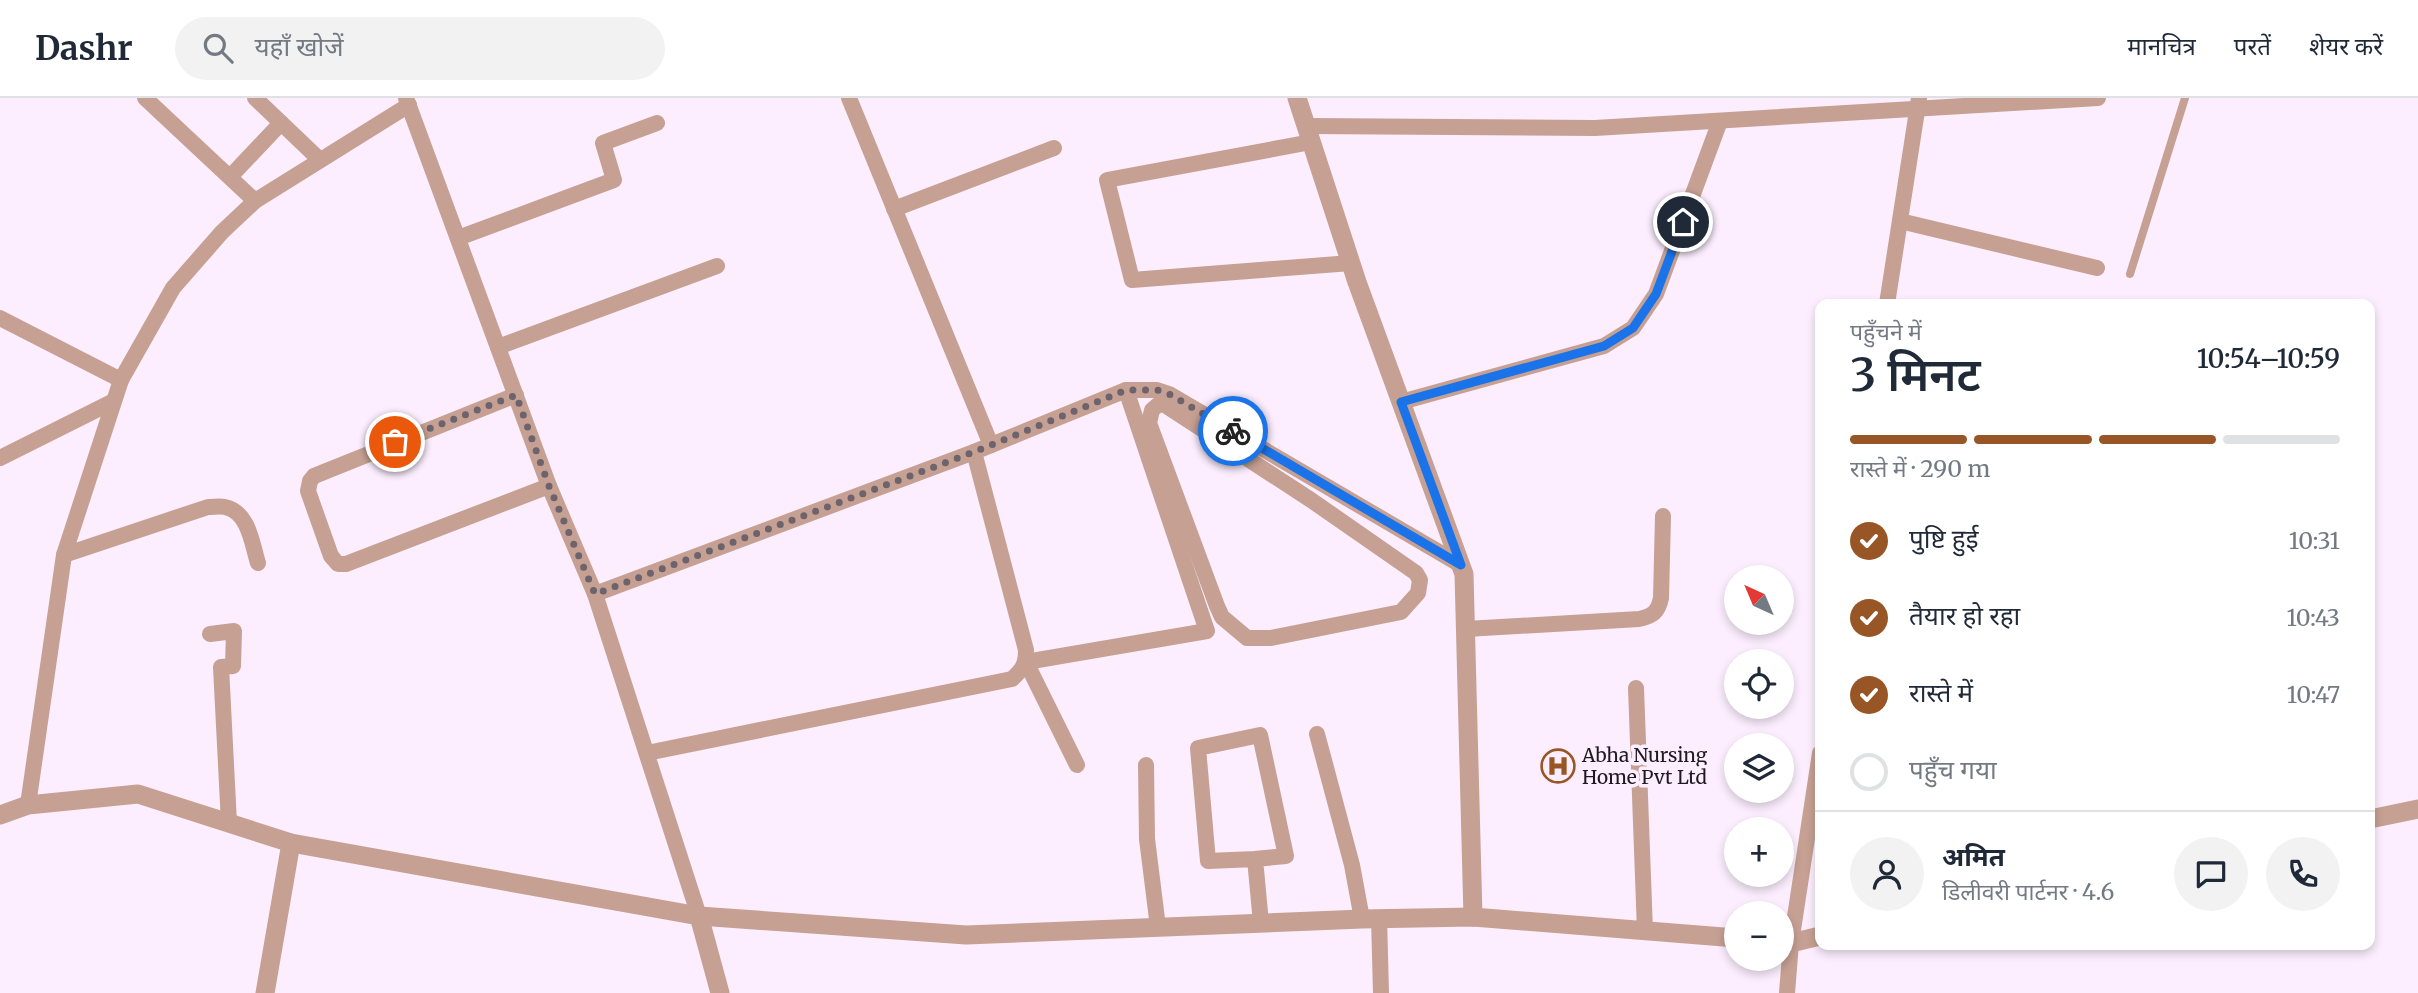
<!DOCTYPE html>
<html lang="hi">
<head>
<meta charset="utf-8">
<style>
	:root { --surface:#fff; --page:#f2f2f3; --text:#1f2937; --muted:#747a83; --line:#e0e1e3; --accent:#985525 }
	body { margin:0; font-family:Merriweather,"Noto Sans Devanagari",serif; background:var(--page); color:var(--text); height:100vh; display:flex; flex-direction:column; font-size:26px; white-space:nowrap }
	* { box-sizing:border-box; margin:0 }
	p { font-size:23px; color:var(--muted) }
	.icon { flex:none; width:38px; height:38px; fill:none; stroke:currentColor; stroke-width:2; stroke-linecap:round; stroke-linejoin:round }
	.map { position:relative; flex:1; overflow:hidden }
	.details { position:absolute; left:1815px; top:201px; width:560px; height:651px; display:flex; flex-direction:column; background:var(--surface); border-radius:14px; box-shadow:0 4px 10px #0003 }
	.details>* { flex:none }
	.needle { width:46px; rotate:316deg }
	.fabs { position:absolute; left:1724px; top:467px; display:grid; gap:14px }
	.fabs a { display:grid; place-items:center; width:70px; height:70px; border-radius:50%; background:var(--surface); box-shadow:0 4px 10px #0003; font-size:35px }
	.pin { position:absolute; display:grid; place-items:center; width:60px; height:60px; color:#fff; margin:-30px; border:4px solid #fff; border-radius:50%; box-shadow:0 2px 7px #0007 }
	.courier { position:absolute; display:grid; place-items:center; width:70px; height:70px; margin:-35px; border:5px solid #1a73e8; border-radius:50%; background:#fff; color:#222; box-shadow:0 2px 9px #0007 }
	.headline em { font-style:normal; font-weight:600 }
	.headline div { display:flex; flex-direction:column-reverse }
	.headline { display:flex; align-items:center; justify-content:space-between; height:119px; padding:0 35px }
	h1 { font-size:46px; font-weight:600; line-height:52px }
	.bar { display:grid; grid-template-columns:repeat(4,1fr); gap:10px 7px; align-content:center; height:84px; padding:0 35px }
	.bar i { height:9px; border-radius:5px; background:var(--line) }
	.bar .on { background:var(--accent) }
	.bar p { grid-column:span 4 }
	.line { display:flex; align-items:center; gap:18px; padding:0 35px; border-top:2px solid var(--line) }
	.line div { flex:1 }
	.round { display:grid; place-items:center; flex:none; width:74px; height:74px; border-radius:37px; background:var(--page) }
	ol { padding:0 35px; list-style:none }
	li { display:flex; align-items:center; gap:21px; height:77px }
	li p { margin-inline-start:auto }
	li .icon { padding:7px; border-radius:50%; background:var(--accent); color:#fff; stroke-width:4 }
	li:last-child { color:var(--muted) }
	li i { width:38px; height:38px; border:4px solid var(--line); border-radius:50% }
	header { display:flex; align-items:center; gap:42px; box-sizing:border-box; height:98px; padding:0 35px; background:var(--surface); border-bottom:2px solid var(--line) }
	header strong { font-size:33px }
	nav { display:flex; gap:38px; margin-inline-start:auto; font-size:24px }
	.search { width:490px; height:63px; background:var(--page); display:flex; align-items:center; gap:18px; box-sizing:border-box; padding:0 24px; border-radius:38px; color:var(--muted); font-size:26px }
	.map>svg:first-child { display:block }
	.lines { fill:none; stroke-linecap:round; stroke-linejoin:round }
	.service { stroke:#c6a093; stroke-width:8 }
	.minor { stroke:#c6a093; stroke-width:16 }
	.tertiary { stroke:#c6a093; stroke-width:19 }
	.done { stroke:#6c636d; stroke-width:7; stroke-dasharray:0 12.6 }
	.route { stroke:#1a73e8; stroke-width:9 }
	.labels { text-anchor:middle; stroke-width:7; stroke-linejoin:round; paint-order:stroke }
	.poi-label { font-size:19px; fill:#1e181f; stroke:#fceefe; text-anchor:start }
</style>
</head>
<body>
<header>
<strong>Dashr</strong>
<div class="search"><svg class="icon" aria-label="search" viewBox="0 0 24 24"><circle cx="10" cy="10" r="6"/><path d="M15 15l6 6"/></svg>यहाँ खोजें</div>
<nav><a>मानचित्र</a><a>परतें</a><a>शेयर करें</a></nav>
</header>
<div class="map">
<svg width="2418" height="895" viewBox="0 0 2418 895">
	<rect width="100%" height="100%" fill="#fceefe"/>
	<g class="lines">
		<path class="service" d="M2130,176L2185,0"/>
		<g class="minor">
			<path d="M145,0L255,103"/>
			<path d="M255,0L320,62"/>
			<path d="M406,0L549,388L595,496L699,818"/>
			<path d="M849,0L991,347"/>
			<path d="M1306,28L1595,30L2098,0"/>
			<path d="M1311,44L1107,82L1132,182L1351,165"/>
			<path d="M230,79L281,25"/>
			<path d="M894,111L1054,50"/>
			<path d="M1900,123L2097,170"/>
			<path d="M458,140L614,82L603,45L657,25"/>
			<path d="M1887,206L1919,0"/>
			<path d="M0,220L121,282"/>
			<path d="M498,249L717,168"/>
			<path d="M516,297L314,378L310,383L308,393L331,458L338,466H346L549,388"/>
			<path d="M1401,304L1604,248L1633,230L1656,196L1720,23"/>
			<path d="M1159,306L1165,307L1311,402L1416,475L1420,482L1418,495L1401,514L1271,540H1247L1222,519L1217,508L1149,325L1152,312Z"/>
			<path d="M0,360L112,304"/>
			<path d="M64,457L208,409C214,409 220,408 225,409C249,414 252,446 258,465"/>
			<path d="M595,496L974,354L1126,292H1157L1169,296L1461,467"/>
			<path d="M1466,531L1639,521C1653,518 1658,514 1661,500L1663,418"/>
			<path d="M210,536L234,533L233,568L221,569L229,725"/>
			<path d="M1636,590L1645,833"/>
			<path d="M1317,636L1352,767L1362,821"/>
			<path d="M647,655L1012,581C1023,571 1026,566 1026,552L974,354"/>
			<path d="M1077,667L1026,564L1207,533L1126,292"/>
			<path d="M1146,667L1147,741L1158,829"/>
			<path d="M28,707L64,457L121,282L173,190L222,134L255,103L409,7"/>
			<path d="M1255,761L1286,758L1260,637L1198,650L1208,763L1255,761L1261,825"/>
			<path d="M1379,820L1381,895"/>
			<path d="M1787,895L1791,845L1820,655"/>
		</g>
		<g class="tertiary">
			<path d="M1297,0L1357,184L1464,476L1473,819"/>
			<path d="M0,717L28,707L138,696L291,745L699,818L966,837L1362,821L1473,819L1736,840"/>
			<path d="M2370,721L2418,711"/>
			<path d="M699,818L720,895"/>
			<path d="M1782,844L1791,845L1820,838"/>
			<path d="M265,895L291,745"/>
		</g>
	</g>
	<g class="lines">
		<path class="done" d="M395,344L516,297L549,388L595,496L974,354L1126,292H1157L1169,296L1233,333"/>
		<path class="route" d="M1233,333L1461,467L1401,304L1604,248L1633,230L1656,196L1683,124"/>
	</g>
	<defs>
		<symbol id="hospital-ring" viewBox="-11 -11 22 22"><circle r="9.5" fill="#fceefe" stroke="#985525" stroke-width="1.5"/><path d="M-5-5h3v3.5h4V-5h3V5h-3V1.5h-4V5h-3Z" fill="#985525"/></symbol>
	</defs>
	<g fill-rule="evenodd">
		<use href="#hospital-ring" x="1539" y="649" width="38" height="38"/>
	</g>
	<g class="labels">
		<g class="poi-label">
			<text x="1582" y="664">Abha Nursing<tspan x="1582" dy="22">Home Pvt Ltd</tspan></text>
		</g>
	</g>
</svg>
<div class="fabs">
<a><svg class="needle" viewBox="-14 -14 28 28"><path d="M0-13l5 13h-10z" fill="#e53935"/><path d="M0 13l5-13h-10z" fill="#747a83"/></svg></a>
<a><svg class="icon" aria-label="locate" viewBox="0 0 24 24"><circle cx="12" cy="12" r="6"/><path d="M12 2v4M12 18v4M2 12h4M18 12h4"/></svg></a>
<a><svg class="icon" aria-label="layers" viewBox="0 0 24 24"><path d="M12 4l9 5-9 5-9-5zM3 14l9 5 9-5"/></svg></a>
<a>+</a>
<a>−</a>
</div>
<div class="pin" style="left:395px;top:344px;background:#ea580c"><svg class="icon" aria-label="bag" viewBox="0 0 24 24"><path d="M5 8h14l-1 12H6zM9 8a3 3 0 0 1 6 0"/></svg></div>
<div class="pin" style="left:1683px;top:124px;background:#1f2937"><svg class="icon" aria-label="home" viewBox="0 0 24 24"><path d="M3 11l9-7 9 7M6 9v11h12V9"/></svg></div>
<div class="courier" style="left:1233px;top:333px"><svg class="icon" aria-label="bike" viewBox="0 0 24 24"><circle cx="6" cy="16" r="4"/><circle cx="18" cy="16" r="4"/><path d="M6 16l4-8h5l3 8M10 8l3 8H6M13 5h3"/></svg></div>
<section class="details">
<div class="headline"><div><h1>3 मिनट</h1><p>पहुँचने में</p></div><em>10:54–10:59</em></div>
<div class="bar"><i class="on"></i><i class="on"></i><i class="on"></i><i></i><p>रास्ते में · 290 m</p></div>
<ol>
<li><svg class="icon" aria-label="check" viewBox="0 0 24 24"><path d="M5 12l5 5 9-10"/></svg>पुष्टि हुई<p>10:31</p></li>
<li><svg class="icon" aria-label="check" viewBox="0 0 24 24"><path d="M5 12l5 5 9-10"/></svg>तैयार हो रहा<p>10:43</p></li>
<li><svg class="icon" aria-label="check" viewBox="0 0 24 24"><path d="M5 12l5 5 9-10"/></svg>रास्ते में<p>10:47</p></li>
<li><i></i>पहुँच गया</li>
</ol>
<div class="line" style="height:126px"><a class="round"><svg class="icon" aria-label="person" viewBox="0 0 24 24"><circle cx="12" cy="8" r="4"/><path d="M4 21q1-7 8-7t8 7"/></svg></a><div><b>अमित</b><p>डिलीवरी पार्टनर · 4.6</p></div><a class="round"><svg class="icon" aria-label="chat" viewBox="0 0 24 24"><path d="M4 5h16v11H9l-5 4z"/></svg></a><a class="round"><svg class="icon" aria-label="phone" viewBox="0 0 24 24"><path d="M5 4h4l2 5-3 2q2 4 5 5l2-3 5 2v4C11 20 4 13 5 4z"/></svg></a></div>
</section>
</div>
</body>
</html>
